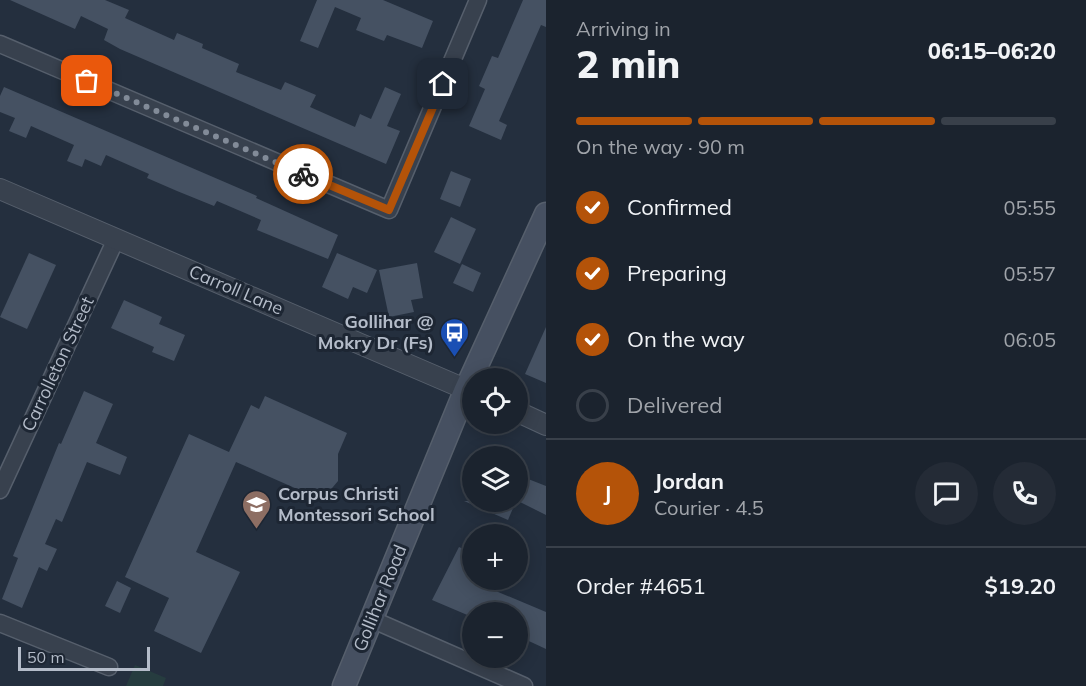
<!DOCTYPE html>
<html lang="en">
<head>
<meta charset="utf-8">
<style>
	:root { --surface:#1b232e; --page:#242b36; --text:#f1f3f6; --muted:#a0a4aa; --line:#39404a; --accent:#b45309 }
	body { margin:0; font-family:Mulish,sans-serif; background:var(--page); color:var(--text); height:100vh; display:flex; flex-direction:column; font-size:22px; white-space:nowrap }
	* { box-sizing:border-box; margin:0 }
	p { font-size:20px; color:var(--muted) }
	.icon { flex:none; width:33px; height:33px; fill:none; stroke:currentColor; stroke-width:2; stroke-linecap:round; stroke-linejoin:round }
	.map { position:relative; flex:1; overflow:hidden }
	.details { display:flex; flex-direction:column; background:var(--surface); width:540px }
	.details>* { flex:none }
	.buttons { position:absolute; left:462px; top:368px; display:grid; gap:12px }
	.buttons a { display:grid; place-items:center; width:66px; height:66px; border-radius:50%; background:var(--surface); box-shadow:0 3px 15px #0003,0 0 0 2px var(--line); font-size:30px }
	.scale { position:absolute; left:18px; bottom:15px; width:132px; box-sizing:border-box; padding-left:6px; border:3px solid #b4bcc9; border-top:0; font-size:16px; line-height:21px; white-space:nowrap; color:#b4bcc9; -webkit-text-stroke:4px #1d2633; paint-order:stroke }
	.pin { position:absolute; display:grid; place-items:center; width:51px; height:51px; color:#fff; margin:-26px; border-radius:12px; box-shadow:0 3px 9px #0006 }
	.courier { position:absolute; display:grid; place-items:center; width:60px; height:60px; margin:-30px; border:4px solid #b45309; border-radius:50%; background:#fff; color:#222; box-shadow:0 2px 8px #0007 }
	.headline em { font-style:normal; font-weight:800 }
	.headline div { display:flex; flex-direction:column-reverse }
	.headline { display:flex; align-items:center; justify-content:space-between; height:102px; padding:0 30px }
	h1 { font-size:39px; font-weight:800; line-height:45px }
	.bar { display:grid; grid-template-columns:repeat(4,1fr); gap:9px 6px; align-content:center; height:72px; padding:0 30px }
	.bar i { height:8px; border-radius:4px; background:var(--line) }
	.bar .current { background:var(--accent) }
	.bar p { grid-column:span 4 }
	.line { display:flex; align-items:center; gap:15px; padding:0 30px; border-top:2px solid var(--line) }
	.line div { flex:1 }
	.round { display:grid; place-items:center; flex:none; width:63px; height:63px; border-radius:32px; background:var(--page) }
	ol { padding:0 30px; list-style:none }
	li { display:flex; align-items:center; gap:18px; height:66px }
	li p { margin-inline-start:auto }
	li .icon { padding:6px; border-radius:50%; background:var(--accent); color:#fff; stroke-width:4 }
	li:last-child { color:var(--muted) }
	li i { width:33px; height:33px; border:3px solid var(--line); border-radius:50% }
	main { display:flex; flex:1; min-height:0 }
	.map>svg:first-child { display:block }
	.green { fill:#263c3f }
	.building { fill:#455162 }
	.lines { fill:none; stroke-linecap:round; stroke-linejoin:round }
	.minor-casing { stroke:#565f6c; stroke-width:19 }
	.tertiary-casing { stroke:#565f6c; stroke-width:22 }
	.secondary-casing { stroke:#565f6c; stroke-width:25 }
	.minor { stroke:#38414e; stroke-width:16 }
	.tertiary { stroke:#38414e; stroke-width:20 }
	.secondary { stroke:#465061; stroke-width:22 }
	.done { stroke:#828b98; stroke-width:6; stroke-dasharray:0 10.8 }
	.route { stroke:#b45309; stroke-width:8 }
	.labels { text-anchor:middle; stroke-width:6; stroke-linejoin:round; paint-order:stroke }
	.street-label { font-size:18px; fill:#b4bcc9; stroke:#1d2633 }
	.poi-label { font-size:18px; font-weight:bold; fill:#b4bcc9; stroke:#1d2633; text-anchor:end }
</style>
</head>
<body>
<main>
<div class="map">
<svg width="546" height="686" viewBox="0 0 546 686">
	<rect width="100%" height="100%" fill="#242f3e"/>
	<path class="green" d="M135,665L166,678L163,686H126Z"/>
	<g class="building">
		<path d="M10,0H105L129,10L125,18L174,40L177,33L203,44L202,48L239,64L236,72L281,90L285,82L316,95L310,107L355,127L360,114L371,119L385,87L401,94L387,126L400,131L386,164L120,49L104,40L108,29L81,16L75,29Z"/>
		<path d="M317,0H383L433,21L422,48L387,35L384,41L356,30L361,18L335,7L318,48L300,41Z"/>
		<path d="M523,0H546V27L541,25L499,121L507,125L501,140L469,126L485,89L479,86L492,56L498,58Z"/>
		<path d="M4,87L257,196L256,198L338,235L328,259L257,230L261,220L217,201L214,206L177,191L147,178L149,174L106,155L101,166L85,159L82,167L67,161L74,145L31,126L26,138L9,131L15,118L0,112V96Z"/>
		<path d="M451,171L471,179L460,207L440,199Z"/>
		<path d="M451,217L476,229L460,264L434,252Z"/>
		<path d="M29,253L56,265L27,329L0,317Z"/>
		<path d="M337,253L377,270L367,293L353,287L348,299L322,287Z"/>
		<path d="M417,263L423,298L411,300L414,312L389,317L379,270Z"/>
		<path d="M462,264L481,273L473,292L453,283Z"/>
		<path d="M124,300L162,317L159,324L185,335L174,361L152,352L154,347L111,328Z"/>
		<path d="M546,327V383L525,374Z"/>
		<path d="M84,391L113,404L96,443L127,457L120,475L87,462L62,522L56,519L45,544L57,549L47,571L39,567L22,608L2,599L18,558L13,556L59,443L61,444Z"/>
		<path d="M265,396L347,433L338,454V481L322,500L236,462L196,552L240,572L201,653L154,631L169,598L125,577L189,434L229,452L251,405L259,409Z"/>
		<path d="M518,475L546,486V515L518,501Z"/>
		<path d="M464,501H516L508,520Z"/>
		<path d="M459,547L472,553V581L546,612V649L518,636V612H472V617L432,600Z"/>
		<path d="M117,581L131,588L120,613L105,606Z"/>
	</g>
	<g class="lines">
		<defs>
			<g id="minor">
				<path d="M0,44L389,210L478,0"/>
				<path d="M0,490L116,239"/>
				<path d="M371,619L524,686"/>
				<path d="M0,623L109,667"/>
			</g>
			<g id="tertiary">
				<path d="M0,189L472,392"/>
				<path d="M518,412L546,425"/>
			</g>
			<path id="secondary" d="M344,686L466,389L546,214"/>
		</defs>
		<use href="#minor" class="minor-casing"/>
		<use href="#tertiary" class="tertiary-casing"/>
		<use href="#secondary" class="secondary-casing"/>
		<use href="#minor" class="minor"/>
		<use href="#tertiary" class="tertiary"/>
		<use href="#secondary" class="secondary"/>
	</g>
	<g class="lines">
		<path class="done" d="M87,81L303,174"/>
		<path class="route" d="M303,174L389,210L443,84"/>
	</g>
	<defs>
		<symbol id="bus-pin" viewBox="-11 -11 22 30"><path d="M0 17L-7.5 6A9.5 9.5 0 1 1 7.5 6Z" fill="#1a4fb4" stroke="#1d2633"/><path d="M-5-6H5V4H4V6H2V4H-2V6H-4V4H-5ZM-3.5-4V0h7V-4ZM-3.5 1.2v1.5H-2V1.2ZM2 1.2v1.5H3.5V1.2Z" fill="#fff"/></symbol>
		<symbol id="school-pin" viewBox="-11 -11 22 30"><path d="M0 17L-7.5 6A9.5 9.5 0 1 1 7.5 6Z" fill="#8d6e63" stroke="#1d2633"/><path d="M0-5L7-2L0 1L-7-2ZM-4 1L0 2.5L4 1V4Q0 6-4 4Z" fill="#fff"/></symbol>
	</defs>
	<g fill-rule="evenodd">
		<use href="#bus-pin" x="438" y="316" width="33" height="45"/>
		<use href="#school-pin" x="240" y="488" width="33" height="45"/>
	</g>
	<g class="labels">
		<g class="street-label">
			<text transform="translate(236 290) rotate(23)" y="6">Carroll Lane</text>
			<text transform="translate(58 364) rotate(-65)" y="6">Carrolleton Street</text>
			<text transform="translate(380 598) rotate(-68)" y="6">Gollihar Road</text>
		</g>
		<g class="poi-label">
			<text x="434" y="328">Gollihar @<tspan x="434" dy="21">Mokry Dr (Fs)</tspan></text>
			<text x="278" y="500" text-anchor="start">Corpus Christi<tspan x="278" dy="21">Montessori School</tspan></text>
		</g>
	</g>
</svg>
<div class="buttons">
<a><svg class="icon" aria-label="locate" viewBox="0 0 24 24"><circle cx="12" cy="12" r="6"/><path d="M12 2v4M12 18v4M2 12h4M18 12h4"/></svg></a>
<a><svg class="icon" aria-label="layers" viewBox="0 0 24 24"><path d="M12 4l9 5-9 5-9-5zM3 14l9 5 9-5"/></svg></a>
<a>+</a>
<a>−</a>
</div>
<div class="scale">50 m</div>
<div class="pin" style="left:87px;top:81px;background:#ea580c"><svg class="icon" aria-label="bag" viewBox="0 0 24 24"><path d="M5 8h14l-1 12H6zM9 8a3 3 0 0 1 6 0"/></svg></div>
<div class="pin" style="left:443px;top:84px;background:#1f2937"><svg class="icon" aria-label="home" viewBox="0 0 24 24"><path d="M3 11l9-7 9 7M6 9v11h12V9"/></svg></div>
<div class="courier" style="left:303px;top:174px"><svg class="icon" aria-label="bike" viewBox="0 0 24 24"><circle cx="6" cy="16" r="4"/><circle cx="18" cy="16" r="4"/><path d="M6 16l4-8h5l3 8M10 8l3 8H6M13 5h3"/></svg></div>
</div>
<section class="details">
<div class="headline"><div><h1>2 min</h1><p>Arriving in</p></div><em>06:15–06:20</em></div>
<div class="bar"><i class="current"></i><i class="current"></i><i class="current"></i><i></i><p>On the way · 90 m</p></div>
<ol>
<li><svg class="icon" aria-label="check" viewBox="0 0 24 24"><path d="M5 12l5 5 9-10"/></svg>Confirmed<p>05:55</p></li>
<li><svg class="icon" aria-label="check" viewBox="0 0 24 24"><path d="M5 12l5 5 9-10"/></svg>Preparing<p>05:57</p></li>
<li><svg class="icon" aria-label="check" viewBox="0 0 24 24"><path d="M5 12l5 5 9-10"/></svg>On the way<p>06:05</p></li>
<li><i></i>Delivered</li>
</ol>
<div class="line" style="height:108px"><b class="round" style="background:var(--accent);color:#fff">J</b><div><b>Jordan</b><p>Courier · 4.5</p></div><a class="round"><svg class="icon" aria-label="chat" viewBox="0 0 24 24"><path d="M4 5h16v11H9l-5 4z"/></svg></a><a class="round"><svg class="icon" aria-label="phone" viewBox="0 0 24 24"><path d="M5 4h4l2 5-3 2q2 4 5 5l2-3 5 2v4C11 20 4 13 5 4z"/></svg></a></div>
<div class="line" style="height:78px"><div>Order #4651</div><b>$19.20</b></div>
</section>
</main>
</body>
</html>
